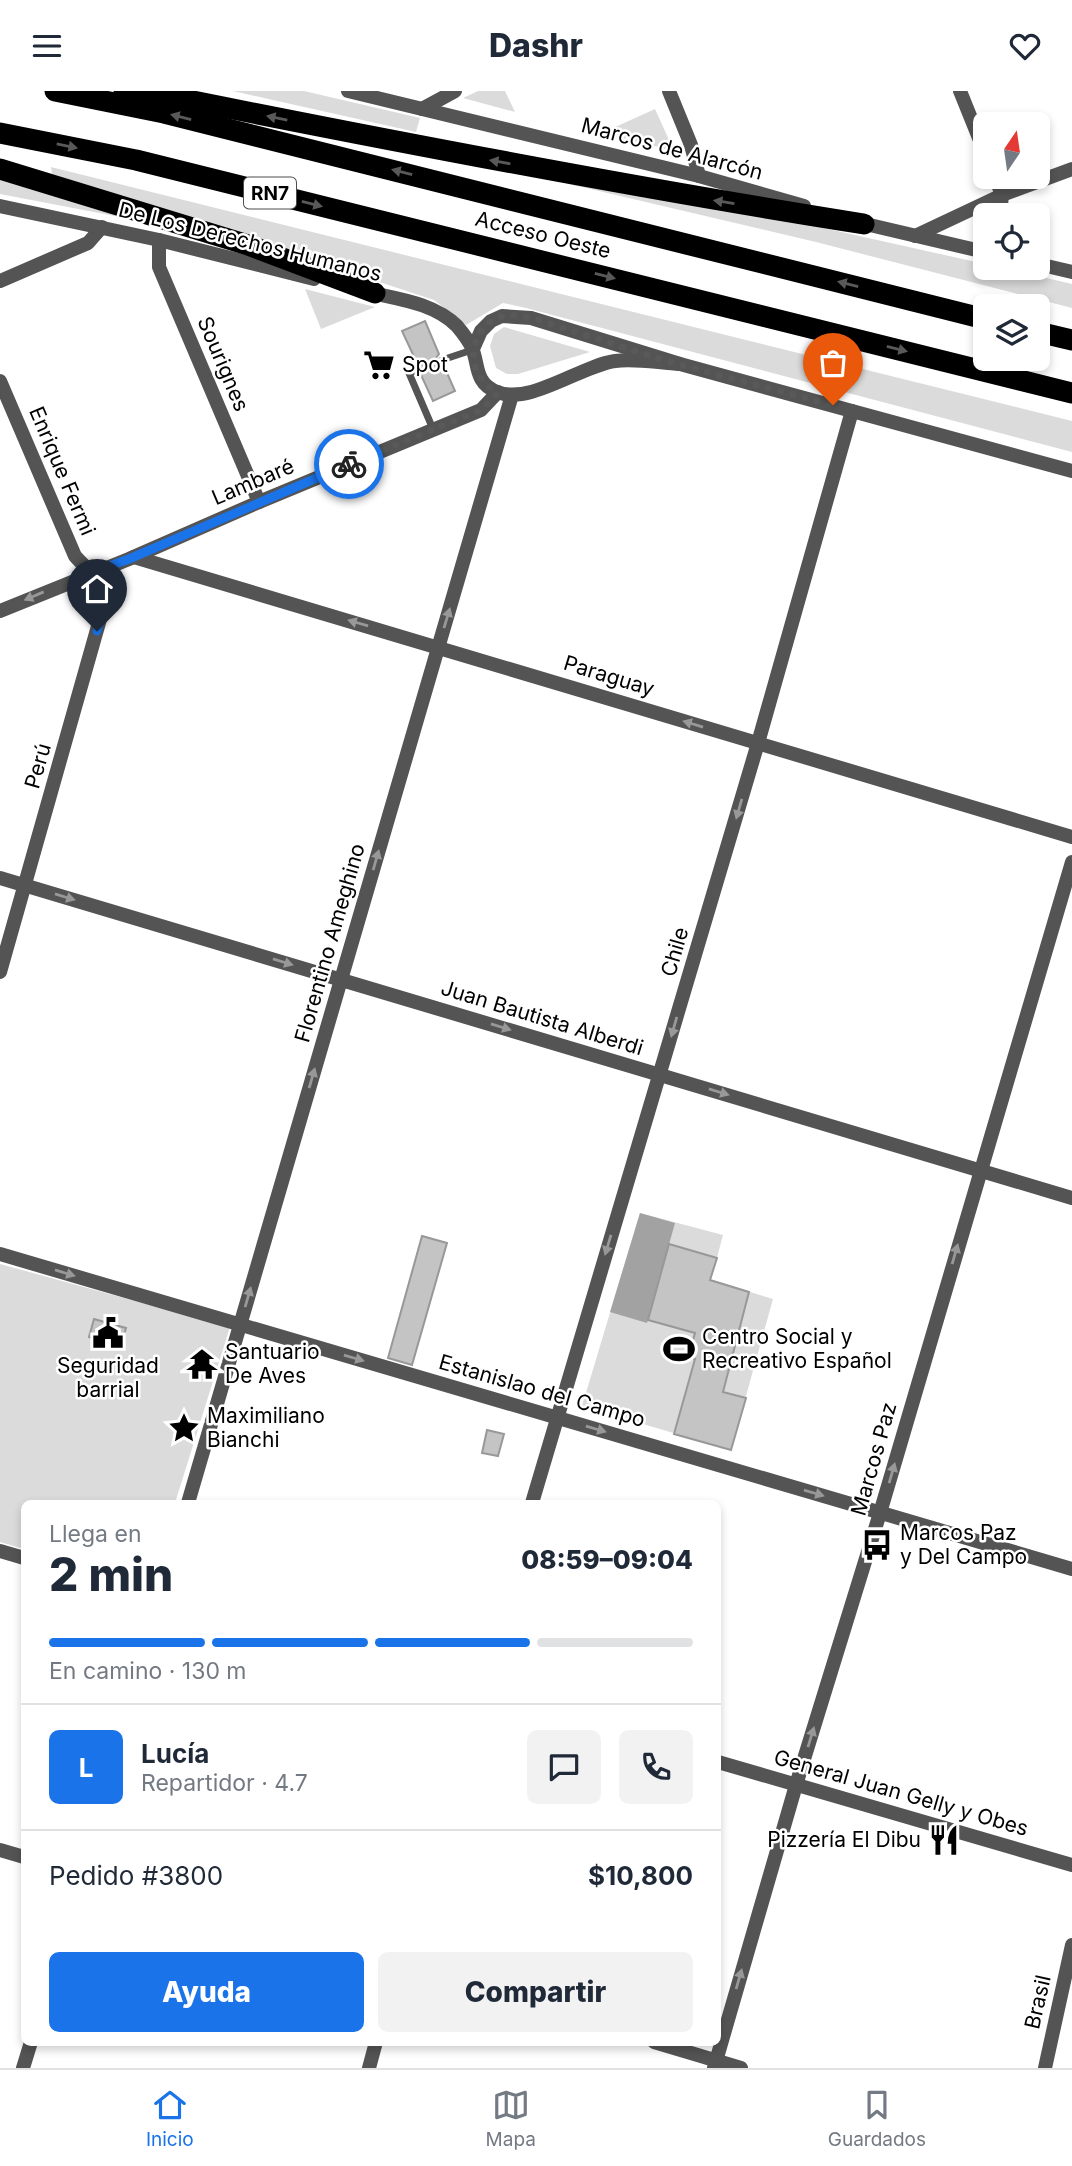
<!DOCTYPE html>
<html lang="es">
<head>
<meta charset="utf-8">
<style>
	:root { --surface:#fff; --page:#f2f2f3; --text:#1f2937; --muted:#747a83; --line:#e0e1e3; --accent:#1a73e8 }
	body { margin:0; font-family:Inter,sans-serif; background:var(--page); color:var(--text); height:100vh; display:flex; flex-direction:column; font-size:26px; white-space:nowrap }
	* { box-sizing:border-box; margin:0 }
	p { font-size:23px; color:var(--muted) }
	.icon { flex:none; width:38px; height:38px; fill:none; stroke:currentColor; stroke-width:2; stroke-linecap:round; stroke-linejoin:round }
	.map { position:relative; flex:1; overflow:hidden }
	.drawer { position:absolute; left:21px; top:1409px; width:700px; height:546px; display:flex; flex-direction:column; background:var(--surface); border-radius:10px; box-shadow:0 4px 10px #0003 }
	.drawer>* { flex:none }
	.needle { width:46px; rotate:13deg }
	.tools { position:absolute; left:973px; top:21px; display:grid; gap:14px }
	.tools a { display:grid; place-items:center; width:77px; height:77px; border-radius:10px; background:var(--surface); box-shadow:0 4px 10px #0003; font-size:35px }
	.pin { position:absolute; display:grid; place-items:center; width:60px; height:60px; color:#fff; margin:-72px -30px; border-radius:50% 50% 50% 0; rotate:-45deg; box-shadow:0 0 7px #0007 }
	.pin .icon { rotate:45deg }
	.courier { position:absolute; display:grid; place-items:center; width:70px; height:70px; margin:-35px; border:5px solid #1a73e8; border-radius:50%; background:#fff; color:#222; box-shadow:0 2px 9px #0007 }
	.head em { font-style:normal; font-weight:800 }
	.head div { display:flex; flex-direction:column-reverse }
	.head { display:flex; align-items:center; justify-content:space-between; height:119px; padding:0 28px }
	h1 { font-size:46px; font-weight:800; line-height:52px }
	.bar { display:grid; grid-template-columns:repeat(4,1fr); gap:10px 7px; align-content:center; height:84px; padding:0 28px }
	.bar i { height:9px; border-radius:5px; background:var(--line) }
	.bar .selected { background:var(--accent) }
	.bar p { grid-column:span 4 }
	.line { display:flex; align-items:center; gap:18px; padding:0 28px; border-top:2px solid var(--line) }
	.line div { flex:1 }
	.round { display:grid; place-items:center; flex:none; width:74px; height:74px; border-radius:10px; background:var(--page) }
	.primary-button { display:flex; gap:14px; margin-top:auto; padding:14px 28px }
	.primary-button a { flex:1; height:80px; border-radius:10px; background:var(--accent); color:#fff; font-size:28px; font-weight:800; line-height:80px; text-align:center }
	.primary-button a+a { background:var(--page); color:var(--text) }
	header { display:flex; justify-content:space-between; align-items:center; height:91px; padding:0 28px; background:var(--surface); font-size:32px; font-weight:800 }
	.tabs { display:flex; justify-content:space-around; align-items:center; height:98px; border-top:2px solid var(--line); background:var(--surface); font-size:19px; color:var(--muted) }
	.tabs a { display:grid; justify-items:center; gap:4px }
	.tabs .selected { color:var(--accent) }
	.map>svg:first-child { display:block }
	.green { fill:#dbdbdb }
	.water { fill:#a2a2a2 }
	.building { fill:#c4c4c4; stroke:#989898; stroke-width:2 }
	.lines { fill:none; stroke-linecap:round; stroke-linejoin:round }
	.service { stroke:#545454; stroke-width:7 }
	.minor { stroke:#545454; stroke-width:14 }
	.tertiary { stroke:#545454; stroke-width:14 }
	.motorway { stroke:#000; stroke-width:21 }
	.oneway { fill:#595959 }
	.oneway2 { fill:#989898 }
	.done { stroke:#595959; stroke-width:7; stroke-dasharray:0 12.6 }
	.route { stroke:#1a73e8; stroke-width:9 }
	.labels { text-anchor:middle; stroke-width:5; stroke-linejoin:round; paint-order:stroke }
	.shield { fill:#fff; stroke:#4c4c4c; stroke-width:2 }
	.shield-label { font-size:19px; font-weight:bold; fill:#000 }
	.street-label { font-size:21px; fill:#000; stroke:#fff }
	.poi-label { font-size:21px; fill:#000; stroke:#fff; text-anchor:start }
</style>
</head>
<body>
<header><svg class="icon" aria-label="menu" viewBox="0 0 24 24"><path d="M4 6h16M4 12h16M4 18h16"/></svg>Dashr<svg class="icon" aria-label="heart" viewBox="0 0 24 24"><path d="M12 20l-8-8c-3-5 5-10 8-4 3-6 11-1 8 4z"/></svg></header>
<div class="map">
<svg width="1072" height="1977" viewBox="0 0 1072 1977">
	<rect width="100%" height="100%" fill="#fff"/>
	<g class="green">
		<path d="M233,0H304L420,27L416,41Z"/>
		<path d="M478,0H505L515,21L463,7Z"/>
		<path d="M655,18L674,60L602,42Z"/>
		<path d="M51,76L1072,330V361L526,217L503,212L466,234L434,209L52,83Z"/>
		<path d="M0,87L120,126L0,103Z"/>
		<path d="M569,93L774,126L985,173V177H1003L1072,193V217L816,151Z"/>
		<path d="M305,198L375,216L321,238Z"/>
		<path d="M504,236L590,261L518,283H507L496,277L490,255L494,243Z"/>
		<path d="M640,1122L723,1144L711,1189L773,1208L731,1359L582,1315Z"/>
		<path d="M0,1173L230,1236L175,1412H24V1458L0,1451Z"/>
	</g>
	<path class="water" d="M640,1122L675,1132L647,1232L610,1221Z"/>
	<g class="building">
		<path d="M425,230L439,263L436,267V272L444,275L455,300L433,310L421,284L425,280L424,275L417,272L402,240Z"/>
		<path d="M422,1145L447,1152L412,1274L388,1267Z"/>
		<path d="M669,1153L717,1167L710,1189L749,1201L723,1301L746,1307L731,1359L674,1343L695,1268L688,1266L695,1242L648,1229Z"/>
		<path d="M94,1228L126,1237L121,1256L89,1246Z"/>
		<path d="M487,1339L504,1343L498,1365L482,1362Z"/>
	</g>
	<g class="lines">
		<g class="service">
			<path d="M442,269L472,259"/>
			<path d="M419,278L409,282L433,338"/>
		</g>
		<g class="minor">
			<path d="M669,0L691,54L699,85"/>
			<path d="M960,0L985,62"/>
			<path d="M422,18L455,0"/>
			<path d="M995,86L1002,104L1000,124"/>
			<path d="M915,145L1002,104L1072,78"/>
			<path d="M159,149V176L259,411"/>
			<path d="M0,190L88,152L102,136"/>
			<path d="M0,290L75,465C92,484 102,486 104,514L0,881"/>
			<path d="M134,466L1072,746"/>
			<path d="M0,787L1072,1107"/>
			<path d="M0,1163L1072,1478"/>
			<path d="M188,1412L512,304"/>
			<path d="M532,1412L758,652L852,320"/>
			<path d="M0,1460L24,1467"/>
			<path d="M718,1671L1072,1774"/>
			<path d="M0,1759L24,1766"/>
			<path d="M654,1951L741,1977"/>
			<path d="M23,1977L31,1951"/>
			<path d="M369,1977L376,1951"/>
			<path d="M714,1977L796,1694L880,1422L1072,771"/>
			<path d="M1045,1977L1072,1854"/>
		</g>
		<g class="tertiary">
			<path d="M348,0L699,85L804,115"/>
			<path d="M0,115L159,149L314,188"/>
			<path d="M857,131L985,161"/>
			<path d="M1038,173L1072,181"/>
			<path d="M368,201C398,208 434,212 457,235C462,241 469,250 472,257C479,273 474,292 497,301C531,314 580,275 615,270C635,267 659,272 680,273"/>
			<path d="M473,258L481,240L491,230L502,225L531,227L680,273L1072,380"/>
			<path d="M0,520L129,468L259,411L481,319L498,301"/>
		</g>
		<g class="motorway">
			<path d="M55,0L164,22L985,228"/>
			<path d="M124,0L163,4C396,51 629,96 864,133"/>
			<path d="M0,42L136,69L1072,302"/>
			<path d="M0,78L248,154L375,202"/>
			<path d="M1038,241L1072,249"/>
		</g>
	</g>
	<defs><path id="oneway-solid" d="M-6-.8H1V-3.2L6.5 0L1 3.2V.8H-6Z" transform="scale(1.75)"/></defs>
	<g class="oneway">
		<use href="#oneway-solid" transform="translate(181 26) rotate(-166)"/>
		<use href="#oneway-solid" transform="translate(277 27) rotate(-169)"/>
		<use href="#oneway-solid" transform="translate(67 55) rotate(11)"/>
		<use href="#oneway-solid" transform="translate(500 71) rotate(-170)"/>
		<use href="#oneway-solid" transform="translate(402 81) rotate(-166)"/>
		<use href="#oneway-solid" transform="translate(724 111) rotate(-171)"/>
		<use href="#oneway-solid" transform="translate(312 113) rotate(14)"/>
		<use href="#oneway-solid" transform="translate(605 185) rotate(14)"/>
		<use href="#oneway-solid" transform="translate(848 193) rotate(-166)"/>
		<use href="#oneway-solid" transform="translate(897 258) rotate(14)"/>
	</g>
	<g class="oneway2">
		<use href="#oneway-solid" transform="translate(34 505) rotate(157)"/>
		<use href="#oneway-solid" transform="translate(447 527) rotate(-73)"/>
		<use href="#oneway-solid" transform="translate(358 532) rotate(-164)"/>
		<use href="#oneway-solid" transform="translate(693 633) rotate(-163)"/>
		<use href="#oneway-solid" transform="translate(739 718) rotate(106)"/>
		<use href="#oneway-solid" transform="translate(376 769) rotate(-74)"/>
		<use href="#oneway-solid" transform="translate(65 806) rotate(17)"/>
		<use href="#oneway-solid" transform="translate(283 871) rotate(17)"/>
		<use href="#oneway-solid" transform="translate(501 936) rotate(17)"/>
		<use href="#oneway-solid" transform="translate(674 936) rotate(106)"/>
		<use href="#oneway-solid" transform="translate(312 987) rotate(-74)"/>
		<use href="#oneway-solid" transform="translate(719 1001) rotate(17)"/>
		<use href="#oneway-solid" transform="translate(608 1154) rotate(107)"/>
		<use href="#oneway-solid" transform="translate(955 1163) rotate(-74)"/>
		<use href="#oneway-solid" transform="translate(65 1182) rotate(17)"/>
		<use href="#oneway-solid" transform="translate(248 1206) rotate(-74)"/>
		<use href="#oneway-solid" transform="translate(354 1267) rotate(16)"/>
		<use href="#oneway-solid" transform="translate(596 1338) rotate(16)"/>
		<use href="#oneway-solid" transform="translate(892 1382) rotate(-74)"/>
		<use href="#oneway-solid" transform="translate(814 1402) rotate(16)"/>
		<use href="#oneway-solid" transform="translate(811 1646) rotate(-73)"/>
		<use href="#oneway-solid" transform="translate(739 1888) rotate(-74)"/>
	</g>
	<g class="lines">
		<path class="done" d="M349,373L481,319L498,302C486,295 476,284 474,269C471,250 485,228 504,225C527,222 550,233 572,240C607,251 643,263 679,273C730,288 782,300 833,314"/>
		<path class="route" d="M97,540C104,515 108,504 93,481L129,468L349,373"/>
	</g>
	<defs>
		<symbol id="supermarket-bare" viewBox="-9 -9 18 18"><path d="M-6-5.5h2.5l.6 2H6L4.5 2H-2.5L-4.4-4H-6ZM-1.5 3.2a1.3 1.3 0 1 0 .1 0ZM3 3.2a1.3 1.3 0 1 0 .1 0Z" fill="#000" stroke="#fff" stroke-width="2.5" paint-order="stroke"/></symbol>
		<symbol id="civic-bare" viewBox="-9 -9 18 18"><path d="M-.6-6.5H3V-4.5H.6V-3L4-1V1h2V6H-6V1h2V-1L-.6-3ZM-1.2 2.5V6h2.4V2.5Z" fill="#000" stroke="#fff" stroke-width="2.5" paint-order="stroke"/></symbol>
		<symbol id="stadium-bare" viewBox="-9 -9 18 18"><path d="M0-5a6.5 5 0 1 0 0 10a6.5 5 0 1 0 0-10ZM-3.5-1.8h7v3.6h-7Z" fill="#000" stroke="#fff" stroke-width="2.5" paint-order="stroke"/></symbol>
		<symbol id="temple-bare" viewBox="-9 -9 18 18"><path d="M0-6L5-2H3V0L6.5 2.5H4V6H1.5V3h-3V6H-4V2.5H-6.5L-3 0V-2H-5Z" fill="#000" stroke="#fff" stroke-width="2.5" paint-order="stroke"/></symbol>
		<symbol id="sight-bare" viewBox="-9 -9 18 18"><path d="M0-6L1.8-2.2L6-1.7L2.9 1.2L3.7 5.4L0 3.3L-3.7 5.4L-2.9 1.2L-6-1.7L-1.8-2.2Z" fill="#000" stroke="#fff" stroke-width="2.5" paint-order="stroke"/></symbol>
		<symbol id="bus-bare" viewBox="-9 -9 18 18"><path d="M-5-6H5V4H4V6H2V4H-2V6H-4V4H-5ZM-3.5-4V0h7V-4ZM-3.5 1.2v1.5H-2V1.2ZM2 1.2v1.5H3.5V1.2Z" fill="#000" stroke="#fff" stroke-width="2.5" paint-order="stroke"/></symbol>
		<symbol id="restaurant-bare" viewBox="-9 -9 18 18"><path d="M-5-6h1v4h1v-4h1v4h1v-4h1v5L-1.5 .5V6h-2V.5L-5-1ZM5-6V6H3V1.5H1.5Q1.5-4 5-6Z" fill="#000" stroke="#fff" stroke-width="2.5" paint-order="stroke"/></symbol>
	</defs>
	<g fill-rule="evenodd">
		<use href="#supermarket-bare" x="357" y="252" width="44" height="44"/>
		<use href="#civic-bare" x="86" y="1220" width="44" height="44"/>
		<use href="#stadium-bare" x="657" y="1236" width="44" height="44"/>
		<use href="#temple-bare" x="180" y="1251" width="44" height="44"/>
		<use href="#sight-bare" x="162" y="1315" width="44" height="44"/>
		<use href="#bus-bare" x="855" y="1432" width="44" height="44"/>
		<use href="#restaurant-bare" x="922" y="1727" width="44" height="44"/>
	</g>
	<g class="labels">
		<rect class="shield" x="244" y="86.5" width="52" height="31" rx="5"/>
		<g class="shield-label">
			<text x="270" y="109">RN7</text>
		</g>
		<g class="street-label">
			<text transform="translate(672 58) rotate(15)" y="7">Marcos de Alarcón</text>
			<text transform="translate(543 144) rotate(14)" y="7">Acceso Oeste</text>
			<text transform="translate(250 151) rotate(14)" y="7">De Los Derechos Humanos</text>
			<text transform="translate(223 273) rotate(67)" y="7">Sourignes</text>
			<text transform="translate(62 380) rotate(67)" y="7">Enrique Fermi</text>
			<text transform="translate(253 391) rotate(-23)" y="7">Lambaré</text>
			<text transform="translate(609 585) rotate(17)" y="7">Paraguay</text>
			<text transform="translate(38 675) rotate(-74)" y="7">Perú</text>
			<text transform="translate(330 852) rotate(-74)" y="7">Florentino Ameghino</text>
			<text transform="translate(675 861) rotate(-74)" y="7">Chile</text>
			<text transform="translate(542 927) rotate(17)" y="7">Juan Bautista Alberdi</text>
			<text transform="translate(542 1300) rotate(16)" y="7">Estanislao del Campo</text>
			<text transform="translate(874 1368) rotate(-74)" y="7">Marcos Paz</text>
			<text transform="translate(901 1702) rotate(16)" y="7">General Juan Gelly y Obes</text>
			<text transform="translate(1038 1911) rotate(-77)" y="7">Brasil</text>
		</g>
		<g class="poi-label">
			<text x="402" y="281">Spot</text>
			<text x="702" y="1253">Centro Social y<tspan x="702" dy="24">Recreativo Español</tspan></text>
			<text x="225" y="1268">Santuario<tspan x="225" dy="24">De Aves</tspan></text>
			<text x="108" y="1282" text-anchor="middle">Seguridad<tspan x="108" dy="24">barrial</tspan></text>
			<text x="207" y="1332">Maximiliano<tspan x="207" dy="24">Bianchi</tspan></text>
			<text x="900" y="1449">Marcos Paz<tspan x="900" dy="24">y Del Campo</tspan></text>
			<text x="921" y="1756" text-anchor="end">Pizzería El Dibu</text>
		</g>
	</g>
</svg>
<div class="tools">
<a><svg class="needle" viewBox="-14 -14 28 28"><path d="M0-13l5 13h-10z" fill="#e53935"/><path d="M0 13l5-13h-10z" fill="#747a83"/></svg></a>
<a><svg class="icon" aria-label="locate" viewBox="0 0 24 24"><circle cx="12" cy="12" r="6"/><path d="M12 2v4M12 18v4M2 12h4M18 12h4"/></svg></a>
<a><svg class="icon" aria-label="layers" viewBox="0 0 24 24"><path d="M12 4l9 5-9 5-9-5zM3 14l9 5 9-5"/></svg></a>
</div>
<div class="pin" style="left:833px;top:314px;background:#ea580c"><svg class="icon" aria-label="bag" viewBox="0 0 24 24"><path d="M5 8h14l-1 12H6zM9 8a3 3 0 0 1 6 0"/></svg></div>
<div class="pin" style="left:97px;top:540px;background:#1f2937"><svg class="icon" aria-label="home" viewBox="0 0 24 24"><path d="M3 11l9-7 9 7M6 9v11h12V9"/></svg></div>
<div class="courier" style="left:349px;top:373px"><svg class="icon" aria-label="bike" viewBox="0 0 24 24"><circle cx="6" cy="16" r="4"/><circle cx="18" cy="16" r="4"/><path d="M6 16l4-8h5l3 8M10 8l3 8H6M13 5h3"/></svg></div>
<section class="drawer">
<div class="head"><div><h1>2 min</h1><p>Llega en</p></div><em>08:59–09:04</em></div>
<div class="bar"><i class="selected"></i><i class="selected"></i><i class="selected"></i><i></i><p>En camino · 130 m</p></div>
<div class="line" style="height:126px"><b class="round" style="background:var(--accent);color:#fff">L</b><div><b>Lucía</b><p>Repartidor · 4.7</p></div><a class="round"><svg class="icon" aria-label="chat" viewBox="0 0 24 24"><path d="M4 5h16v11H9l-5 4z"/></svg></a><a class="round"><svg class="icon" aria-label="phone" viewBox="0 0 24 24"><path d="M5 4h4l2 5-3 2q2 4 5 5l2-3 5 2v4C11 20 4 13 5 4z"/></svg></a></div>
<div class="line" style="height:91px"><div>Pedido #3800</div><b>$10,800</b></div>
<div class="primary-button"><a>Ayuda</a><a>Compartir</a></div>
</section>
</div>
<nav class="tabs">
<a class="selected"><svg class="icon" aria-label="home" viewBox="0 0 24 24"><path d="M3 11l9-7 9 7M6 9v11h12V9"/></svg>Inicio</a>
<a><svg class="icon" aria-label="map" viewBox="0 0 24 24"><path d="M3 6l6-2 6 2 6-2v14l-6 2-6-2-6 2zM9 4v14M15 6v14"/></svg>Mapa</a>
<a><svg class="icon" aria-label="saved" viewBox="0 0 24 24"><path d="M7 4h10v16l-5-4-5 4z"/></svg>Guardados</a>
</nav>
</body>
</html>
